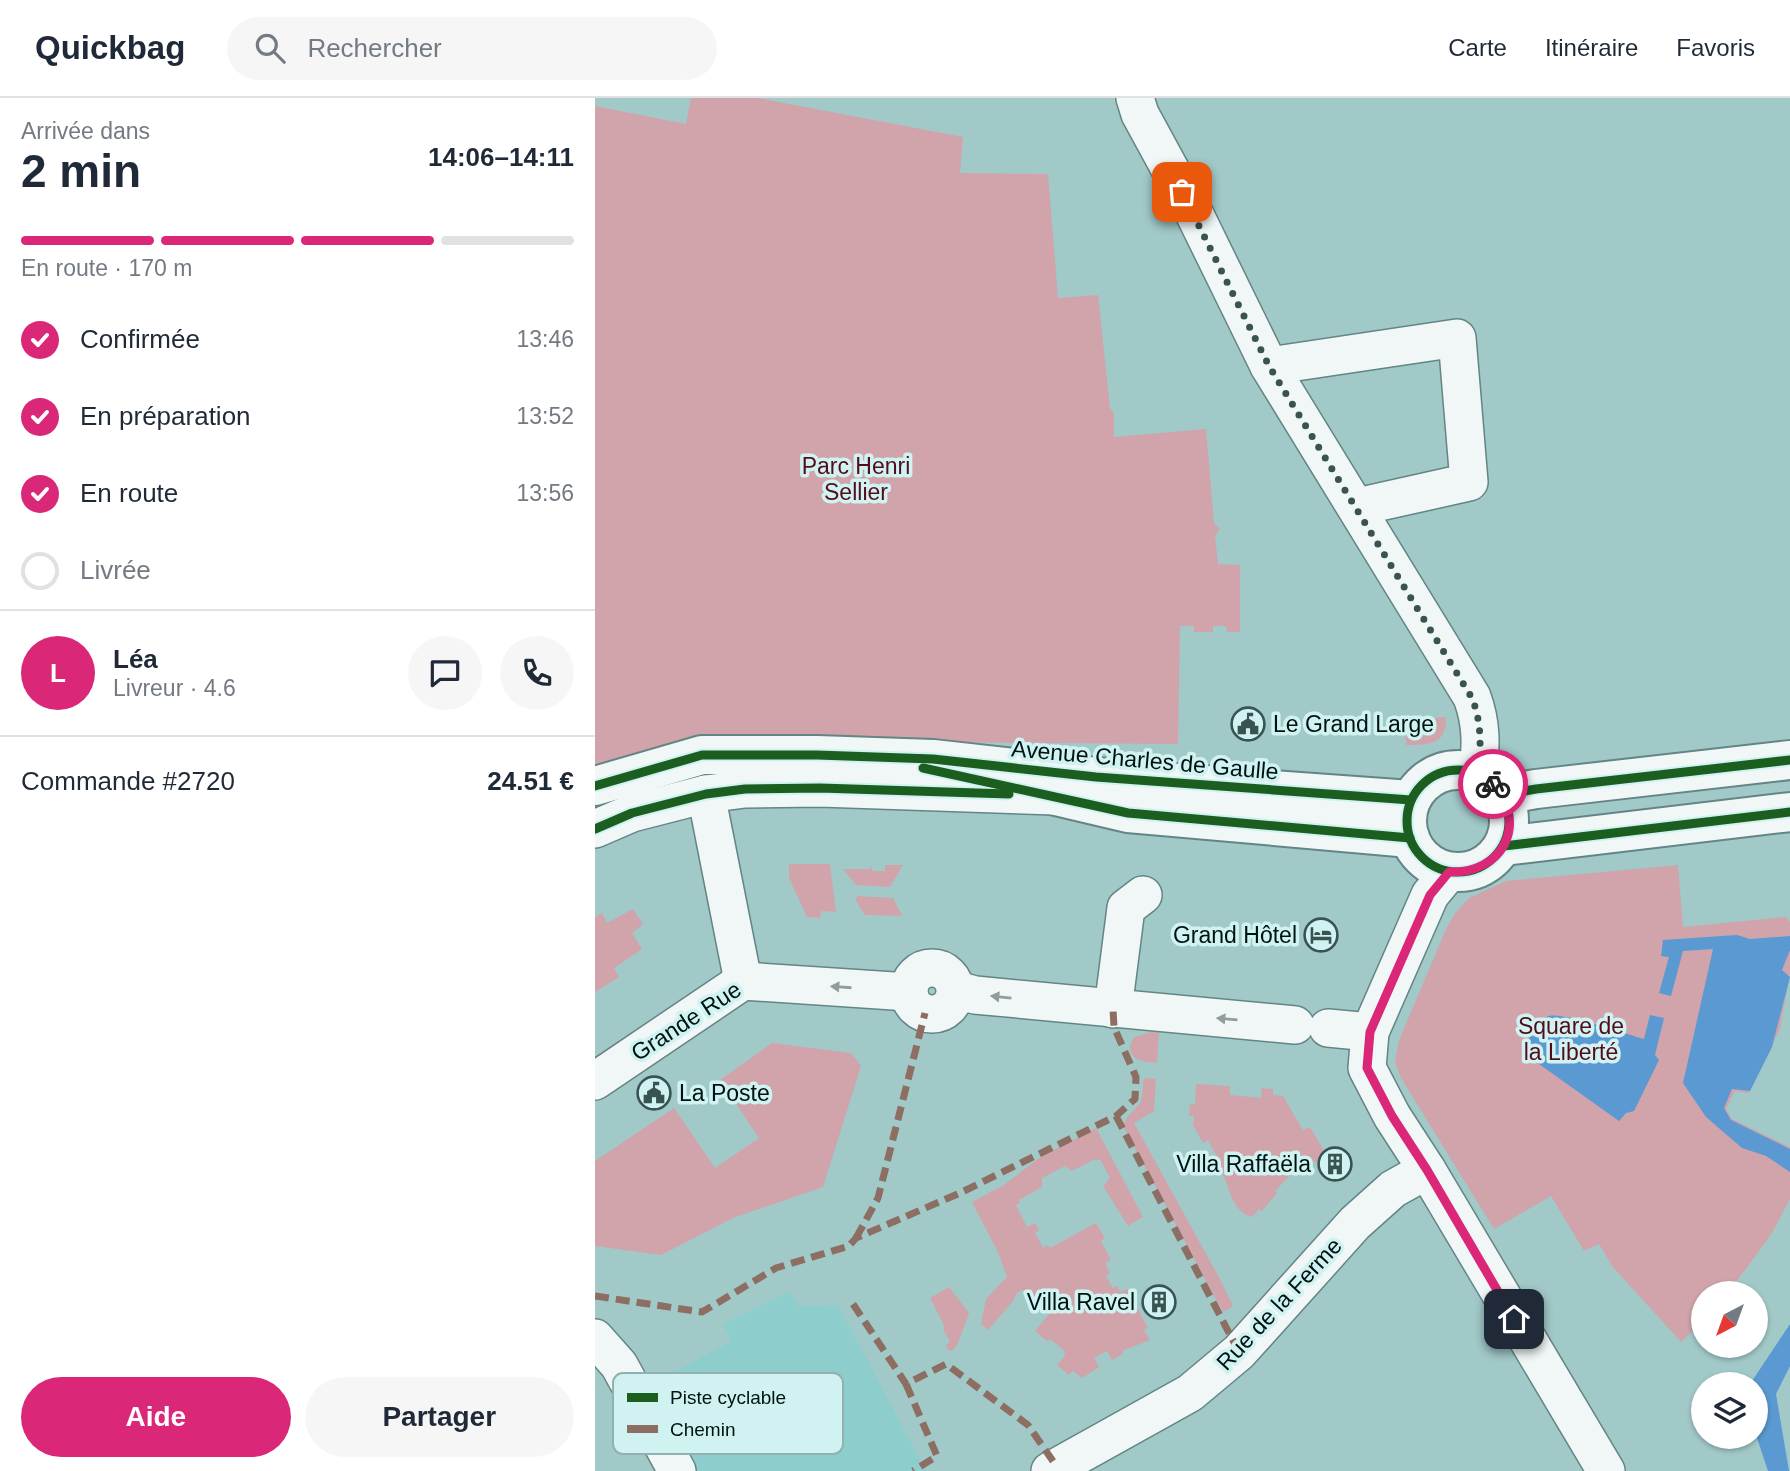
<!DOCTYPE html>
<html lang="fr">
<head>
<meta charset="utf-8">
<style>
	:root { --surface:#fff; --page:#f6f6f7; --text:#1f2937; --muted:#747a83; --line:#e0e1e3; --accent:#db2777 }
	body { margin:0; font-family:Arial,sans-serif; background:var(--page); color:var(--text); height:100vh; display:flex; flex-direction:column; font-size:26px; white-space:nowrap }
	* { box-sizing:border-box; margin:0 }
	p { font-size:23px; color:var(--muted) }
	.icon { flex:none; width:38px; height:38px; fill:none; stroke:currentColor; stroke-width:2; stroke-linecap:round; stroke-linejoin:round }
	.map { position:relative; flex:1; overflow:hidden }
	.details { display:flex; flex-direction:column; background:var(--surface); width:595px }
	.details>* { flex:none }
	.needle { width:46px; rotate:221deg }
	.tools { position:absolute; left:1096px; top:1183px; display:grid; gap:14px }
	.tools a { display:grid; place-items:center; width:77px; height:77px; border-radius:50%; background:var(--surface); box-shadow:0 2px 5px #0004; font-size:35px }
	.pin { position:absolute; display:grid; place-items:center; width:60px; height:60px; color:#fff; margin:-30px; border-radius:14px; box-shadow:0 4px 10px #0006 }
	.courier { position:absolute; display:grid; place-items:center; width:70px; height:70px; margin:-35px; border:5px solid #db2777; border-radius:50%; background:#fff; color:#222; box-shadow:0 2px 9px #0007 }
	.headline em { font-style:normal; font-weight:800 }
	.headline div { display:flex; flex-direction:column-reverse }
	.headline { display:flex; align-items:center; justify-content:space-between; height:119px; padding:0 21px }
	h1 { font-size:46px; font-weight:800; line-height:52px }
	.bar { display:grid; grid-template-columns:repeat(4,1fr); gap:10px 7px; align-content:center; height:84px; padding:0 21px }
	.bar i { height:9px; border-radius:5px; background:var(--line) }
	.bar .active { background:var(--accent) }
	.bar p { grid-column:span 4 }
	.line { display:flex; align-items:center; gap:18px; padding:0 21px; border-top:2px solid var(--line) }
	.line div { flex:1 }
	.round { display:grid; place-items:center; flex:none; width:74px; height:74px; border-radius:37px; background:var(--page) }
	ol { padding:0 21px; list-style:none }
	li { display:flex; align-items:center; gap:21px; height:77px }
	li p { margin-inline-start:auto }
	li .icon { padding:7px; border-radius:50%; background:var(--accent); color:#fff; stroke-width:4 }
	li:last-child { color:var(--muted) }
	li i { width:38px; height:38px; border:4px solid var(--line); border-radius:50% }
	.action { display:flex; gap:14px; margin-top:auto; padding:14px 21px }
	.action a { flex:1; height:80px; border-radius:42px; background:var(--accent); color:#fff; font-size:28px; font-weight:800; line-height:80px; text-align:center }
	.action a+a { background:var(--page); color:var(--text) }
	header { display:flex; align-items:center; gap:42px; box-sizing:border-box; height:98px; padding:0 35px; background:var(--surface); border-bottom:2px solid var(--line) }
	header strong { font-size:33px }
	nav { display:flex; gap:38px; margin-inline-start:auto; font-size:24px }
	.search { width:490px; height:63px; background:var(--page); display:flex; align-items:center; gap:18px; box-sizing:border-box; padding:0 24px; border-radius:38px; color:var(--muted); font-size:26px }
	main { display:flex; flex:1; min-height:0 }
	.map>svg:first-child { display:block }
	.built { fill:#8dcecc }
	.green { fill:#d0a4aa }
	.water { fill:#5a99d1 }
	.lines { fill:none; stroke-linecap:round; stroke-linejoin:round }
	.minor-casing { stroke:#638584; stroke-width:40 }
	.major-casing { stroke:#638584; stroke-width:42 }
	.minor { stroke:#f1f7f7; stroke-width:37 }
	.major { stroke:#f1f7f7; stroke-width:38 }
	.quiet { stroke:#8d6e63; stroke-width:7; stroke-dasharray:14 7; stroke-linecap:butt }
	.cycleway-casing { stroke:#d0f3f2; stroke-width:13 }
	.cycleway { stroke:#1b5e20; stroke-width:9 }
	.oneway { fill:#919c9c }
	.done { stroke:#385352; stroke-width:7; stroke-dasharray:0 12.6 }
	.route { stroke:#db2777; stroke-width:9 }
	.labels { text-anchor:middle; stroke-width:7; stroke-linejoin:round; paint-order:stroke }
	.park-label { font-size:23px; fill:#540b1c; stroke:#d0f3f2 }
	.poi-label { font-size:23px; fill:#001313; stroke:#d0f3f2; text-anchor:end }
	.street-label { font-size:23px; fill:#001313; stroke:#d0f3f2 }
	.key { fill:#d0f3f2; stroke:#92b0af; stroke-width:2 }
	.key-label { font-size:19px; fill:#001313 }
</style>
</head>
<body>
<header>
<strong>Quickbag</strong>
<div class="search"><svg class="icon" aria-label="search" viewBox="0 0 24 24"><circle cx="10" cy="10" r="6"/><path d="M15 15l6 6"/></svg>Rechercher</div>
<nav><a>Carte</a><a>Itinéraire</a><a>Favoris</a></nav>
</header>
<main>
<section class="details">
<div class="headline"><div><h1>2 min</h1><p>Arrivée dans</p></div><em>14:06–14:11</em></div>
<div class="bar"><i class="active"></i><i class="active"></i><i class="active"></i><i></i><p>En route · 170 m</p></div>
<ol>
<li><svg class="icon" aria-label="check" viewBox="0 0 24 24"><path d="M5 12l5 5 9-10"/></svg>Confirmée<p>13:46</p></li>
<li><svg class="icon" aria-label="check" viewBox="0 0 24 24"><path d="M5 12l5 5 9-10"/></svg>En préparation<p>13:52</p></li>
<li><svg class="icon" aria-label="check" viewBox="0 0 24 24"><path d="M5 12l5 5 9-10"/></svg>En route<p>13:56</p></li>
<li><i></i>Livrée</li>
</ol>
<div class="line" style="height:126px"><b class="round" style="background:var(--accent);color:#fff">L</b><div><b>Léa</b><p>Livreur · 4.6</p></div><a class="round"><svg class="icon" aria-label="chat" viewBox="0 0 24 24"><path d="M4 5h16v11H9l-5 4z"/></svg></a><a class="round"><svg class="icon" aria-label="phone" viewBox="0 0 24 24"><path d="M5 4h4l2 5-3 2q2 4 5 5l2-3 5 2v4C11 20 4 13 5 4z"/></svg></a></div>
<div class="line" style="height:91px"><div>Commande #2720</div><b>24.51 €</b></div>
<div class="action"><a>Aide</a><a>Partager</a></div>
</section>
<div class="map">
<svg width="1195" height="1373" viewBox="0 0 1195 1373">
	<rect width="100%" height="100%" fill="#a1c9c8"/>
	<path class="built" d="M195,1193L203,1208L243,1207L331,1373H95L58,1302L61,1284L137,1243L128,1226Z"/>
	<g class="green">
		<path d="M96,0H163L368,39L365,75L453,76L463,200L503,197L515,310L519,316V339L611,331L619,425L625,431L620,438L623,466L645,467V534H632L631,528H618V534H599V528H585L583,646L184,643L0,677V8L91,26Z"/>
		<path d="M851,619C852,647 833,647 811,647V627H838V620Z"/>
		<path d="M194,766H235L241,814L226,813L225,820L212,819L194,780Z"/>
		<path d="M275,767L278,773H290V767H308L295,789L261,787L248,771H275Z"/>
		<path d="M1083,767L1088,829L1191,819L1195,824V874L1185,931L1153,995L1140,993L1131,1011L1137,1021L1195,1049V1101L1177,1135L1133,1195H1108V1223L1086,1244L1017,1168L1004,1146L989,1153L956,1098L899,1131L806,980L800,964L804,942L852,829L861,814L874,800L911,783Z"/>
		<path d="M262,798L298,800L307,818L270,817L261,803Z"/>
		<path d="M38,811L48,826L37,835L47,851L19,870L24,879L0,894V819L7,815L12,825Z"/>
		<path d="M564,932L562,965C550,964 535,963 535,948L539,939Z"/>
		<path d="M177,945L256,955L266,968L228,1089L138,1120L66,1157L0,1148V1063L79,1010L120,1070L164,1040L125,982Z"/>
		<path d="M549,980L561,981L559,1013L539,1025L626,1183L638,1208L628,1214L528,1028L531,1021L546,1004Z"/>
		<path d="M601,986L635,988V997L666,1000L667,990L678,991V997L688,998L708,1032L715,1029L728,1051V1057L721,1065L713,1059L680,1093L682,1095L667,1113L664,1111L657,1119C638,1114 635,1092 629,1079C625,1070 620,1068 616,1060L621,1057L613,1042L608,1045L598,1027L599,1018H594L595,1006H600Z"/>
		<path d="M501,1030L548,1119L533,1128L508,1088L515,1080L505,1061L501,1063L500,1061L477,1073L470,1068L447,1080V1089L424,1102L425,1104L421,1107L432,1129L440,1125L444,1132L440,1135L448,1150L452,1147L455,1150L501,1125L510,1140L506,1143L516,1162L510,1165L515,1175L511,1178L518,1190L522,1188L525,1194L532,1191L553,1230L549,1232L555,1242L527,1253L528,1256L517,1262L512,1253L499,1260L504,1269L487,1280L478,1273L474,1277L462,1267L469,1259L470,1253L455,1241L452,1243L440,1233L456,1214L435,1194L427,1192L421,1196L418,1203L393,1232L386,1226L391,1201L412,1179L403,1154L377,1104L409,1087L444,1060Z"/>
		<path d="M354,1189L374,1215L363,1245L357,1253L353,1252L351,1247L355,1244L348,1231L350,1229L335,1200Z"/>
	</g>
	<g class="water">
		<path d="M1142,837L1155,841L1195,838V852L1187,872L1195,879L1177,949L1155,993L1137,991L1129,1010L1136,1022L1195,1051V1074L1171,1058L1147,1050L1111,1019L1088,985L1118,851L1088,853L1076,898L1064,895L1074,859L1066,858L1068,842Z"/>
		<path d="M1055,917L1069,920L1060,957L1064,962L1039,1013L1031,1015L1024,1023L944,966C936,958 931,948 935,937C938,928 945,921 954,918C969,914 1030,936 1049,941Z"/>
		<path d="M1195,1226V1268L1181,1296L1194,1373H1173L1160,1334V1286H1155Z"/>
	</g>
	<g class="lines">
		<defs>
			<g id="minor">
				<path d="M540,0L545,16L600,117L674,268L877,599C887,626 886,648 883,676"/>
				<path d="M674,268L862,240L874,384L762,409"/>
				<path d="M111,696L148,883"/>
				<path d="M0,731L37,715L111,696L150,691L225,690L460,698"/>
				<path d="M854,774L835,797L775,934L772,970L797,1018L832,1072L1011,1373"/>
				<circle cx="337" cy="893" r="23"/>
				<path d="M361,892L380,897L700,927"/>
				<path d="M518,911L531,810L548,797"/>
				<path d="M733,930L775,934"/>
				<path d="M0,983L148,883L314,894"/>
				<path d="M0,1240L24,1267L82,1373"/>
				<path d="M455,1373L595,1295L644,1254L760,1125L798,1091L832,1072"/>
			</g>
			<g id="major">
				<circle cx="863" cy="723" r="51"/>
				<path d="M0,688L107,657H222L338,661L501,679L816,702"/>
				<path d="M440,693L533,715L815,740"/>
				<path d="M908,697L941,691L1195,662"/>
				<path d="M909,748L1195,714"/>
			</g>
		</defs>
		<use href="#minor" class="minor-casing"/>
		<use href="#major" class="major-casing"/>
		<use href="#minor" class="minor"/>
		<use href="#major" class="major"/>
		<g class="quiet">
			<path d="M521,1018L644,1254"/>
			<path d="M261,1140L283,1100L330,915"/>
			<path d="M0,1198L107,1214L181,1170L254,1148L261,1140L365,1095L521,1018L540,1001L541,979L519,929L518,911"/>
			<path d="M258,1206L311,1286L351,1266L433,1327L462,1369"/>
			<path d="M311,1286L342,1358L318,1373"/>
		</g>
		<defs>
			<g id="cycleway">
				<path d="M328,670L533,715L815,740"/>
				<circle cx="863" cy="723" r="51"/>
				<path d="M0,688L107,657H222L338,661L501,679L816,702"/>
				<path d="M908,697L941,691L1195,662"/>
				<path d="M0,731L37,715L111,696L150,691L225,690L414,696"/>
				<path d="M909,748L1195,714"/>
			</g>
		</defs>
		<use href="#cycleway" class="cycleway-casing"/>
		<use href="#cycleway" class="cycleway"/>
	</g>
	<defs><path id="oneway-solid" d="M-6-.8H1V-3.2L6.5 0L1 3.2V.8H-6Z" transform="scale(1.75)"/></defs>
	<g class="oneway">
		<use href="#oneway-solid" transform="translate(246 889) rotate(-176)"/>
		<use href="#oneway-solid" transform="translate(406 899) rotate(-174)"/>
		<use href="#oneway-solid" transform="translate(632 921) rotate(-175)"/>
	</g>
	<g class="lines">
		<path class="done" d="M587,94L674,268L877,600C887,626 886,648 883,676L898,686"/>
		<path class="route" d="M898,686C934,727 907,776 854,774L835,797L775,934L772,970L797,1018L832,1072L919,1221"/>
	</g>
	<defs>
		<symbol id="civic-ring" viewBox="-11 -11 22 22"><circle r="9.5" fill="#d0f3f2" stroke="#385352" stroke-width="1.5"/><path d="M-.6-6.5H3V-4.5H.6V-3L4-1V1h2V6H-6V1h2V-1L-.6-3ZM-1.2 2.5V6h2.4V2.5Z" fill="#385352"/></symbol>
		<symbol id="hotel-ring" viewBox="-11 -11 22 22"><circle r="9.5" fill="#d0f3f2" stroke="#385352" stroke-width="1.5"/><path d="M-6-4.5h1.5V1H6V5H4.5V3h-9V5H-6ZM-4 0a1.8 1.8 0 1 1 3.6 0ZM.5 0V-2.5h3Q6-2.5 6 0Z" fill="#385352"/></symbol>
		<symbol id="building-ring" viewBox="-11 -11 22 22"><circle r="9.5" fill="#d0f3f2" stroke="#385352" stroke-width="1.5"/><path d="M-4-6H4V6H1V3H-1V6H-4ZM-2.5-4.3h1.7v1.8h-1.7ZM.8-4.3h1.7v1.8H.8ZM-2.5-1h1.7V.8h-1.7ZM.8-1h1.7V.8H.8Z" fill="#385352"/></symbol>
	</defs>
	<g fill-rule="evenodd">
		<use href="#civic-ring" x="634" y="607" width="38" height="38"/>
		<use href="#hotel-ring" x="707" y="818" width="38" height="38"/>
		<use href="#civic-ring" x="40" y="976" width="38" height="38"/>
		<use href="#building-ring" x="721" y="1047" width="38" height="38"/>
		<use href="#building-ring" x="545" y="1185" width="38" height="38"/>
	</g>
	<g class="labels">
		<g class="park-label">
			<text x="261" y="376">Parc Henri<tspan x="261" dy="26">Sellier</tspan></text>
			<text x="976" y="936">Square de<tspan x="976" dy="26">la Liberté</tspan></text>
		</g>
		<g class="poi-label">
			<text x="678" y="634" text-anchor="start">Le Grand Large</text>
			<text x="702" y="845">Grand Hôtel</text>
			<text x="84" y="1003" text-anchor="start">La Poste</text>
			<text x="716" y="1074">Villa Raffaëla</text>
			<text x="540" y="1212">Villa Ravel</text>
		</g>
		<g class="street-label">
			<text transform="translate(550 662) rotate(5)" y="8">Avenue Charles de Gaulle</text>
			<text transform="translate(91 923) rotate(-33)" y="8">Grande Rue</text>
			<text transform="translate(684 1206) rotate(-47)" y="8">Rue de la Ferme</text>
		</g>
	</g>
	<rect x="18" y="1275" width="230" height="81" rx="10" class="key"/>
	<rect x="32" y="1295" width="31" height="9" fill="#1b5e20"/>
	<rect x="32" y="1327" width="31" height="8" fill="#8d6e63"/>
	<g class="key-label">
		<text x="75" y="1306">Piste cyclable</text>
		<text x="75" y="1338">Chemin</text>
	</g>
</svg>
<div class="tools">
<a><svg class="needle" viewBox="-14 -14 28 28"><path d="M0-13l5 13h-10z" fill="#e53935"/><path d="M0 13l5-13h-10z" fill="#747a83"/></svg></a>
<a><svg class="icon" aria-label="layers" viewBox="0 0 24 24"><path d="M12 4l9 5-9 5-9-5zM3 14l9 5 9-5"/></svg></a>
</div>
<div class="pin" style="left:587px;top:94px;background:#ea580c"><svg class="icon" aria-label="bag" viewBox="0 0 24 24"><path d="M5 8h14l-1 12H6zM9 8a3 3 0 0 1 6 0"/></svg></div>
<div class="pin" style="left:919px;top:1221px;background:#1f2937"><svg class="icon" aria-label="home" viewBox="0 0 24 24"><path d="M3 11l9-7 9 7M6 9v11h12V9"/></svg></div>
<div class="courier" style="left:898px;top:686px"><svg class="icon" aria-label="bike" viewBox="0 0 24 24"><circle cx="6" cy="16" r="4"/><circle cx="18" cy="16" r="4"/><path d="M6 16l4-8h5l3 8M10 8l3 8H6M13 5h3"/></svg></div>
</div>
</main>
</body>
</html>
